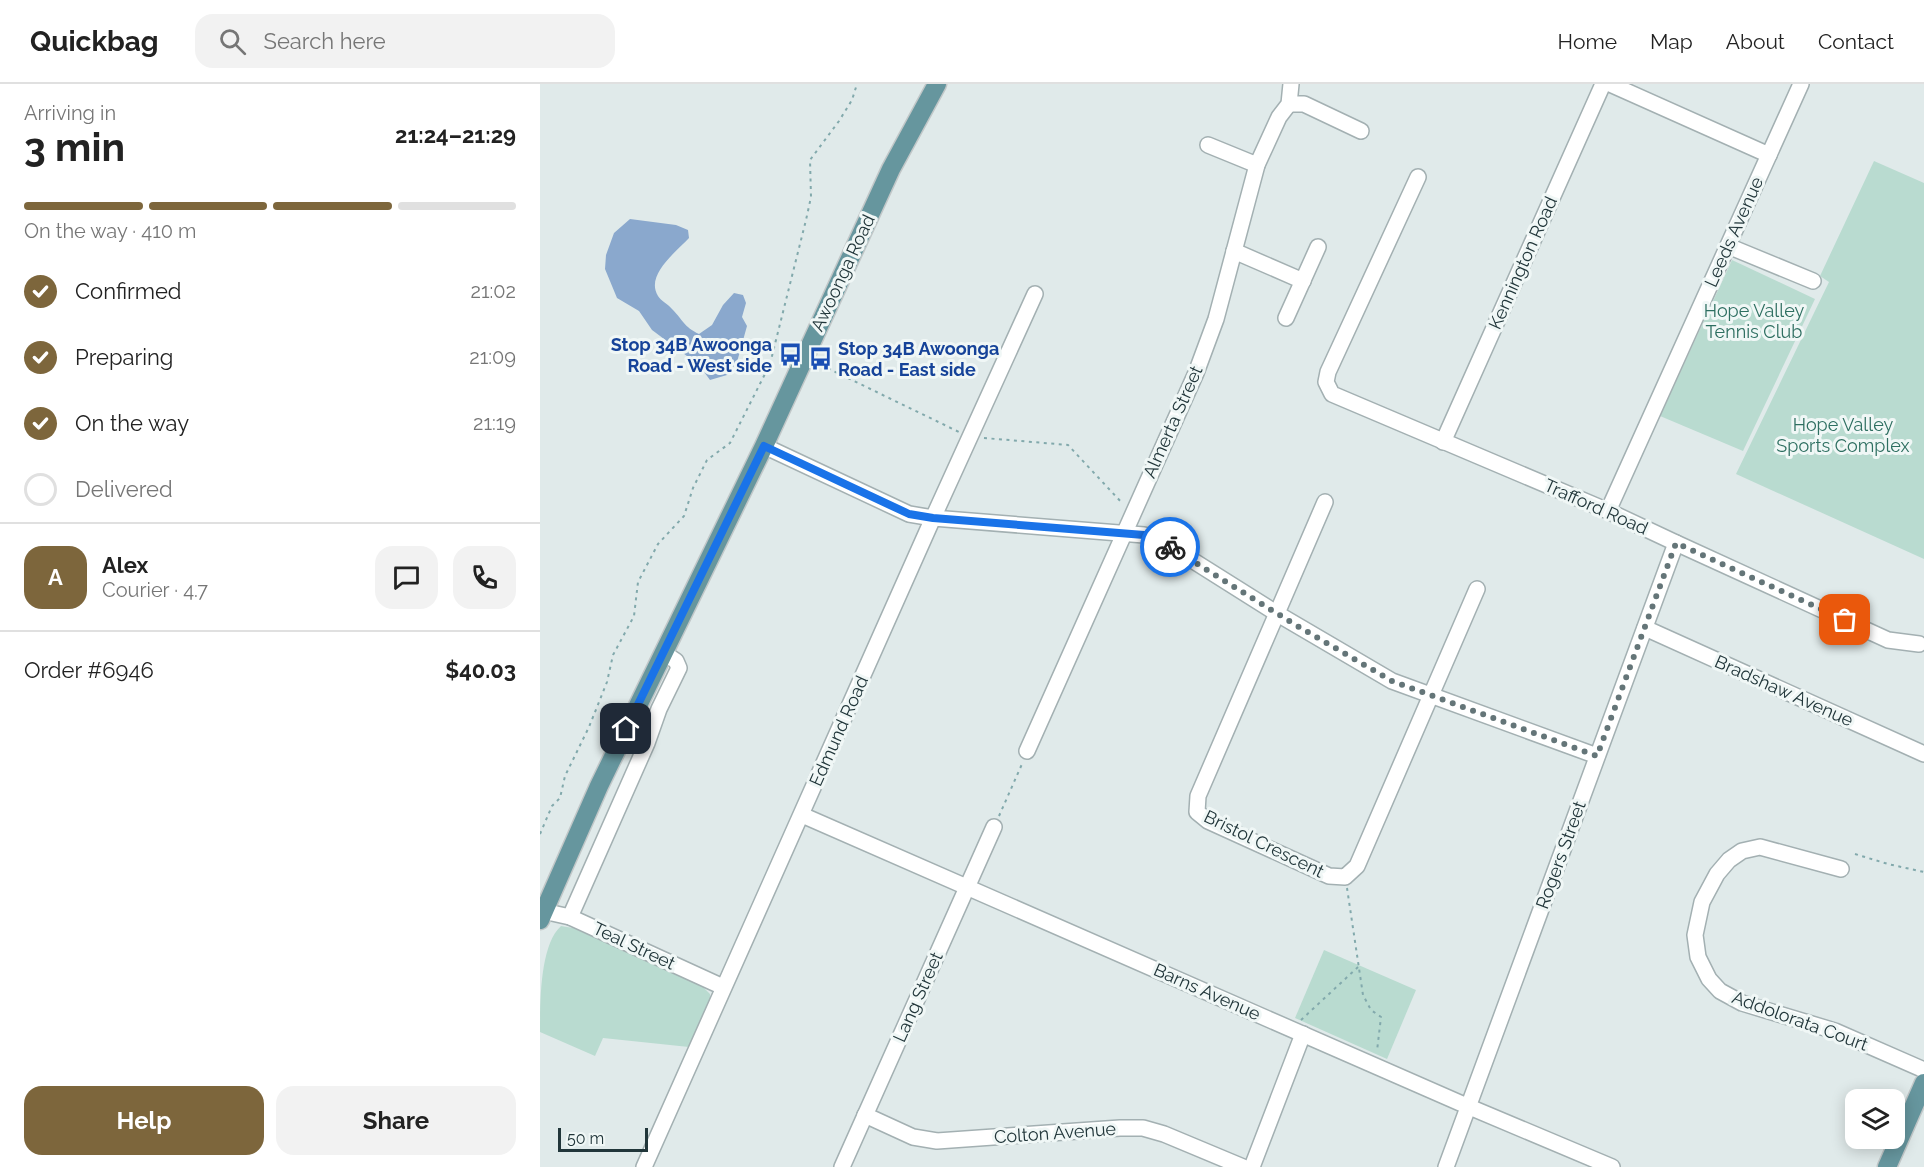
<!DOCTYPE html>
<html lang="en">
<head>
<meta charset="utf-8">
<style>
	:root { --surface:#fff; --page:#f2f2f2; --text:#222; --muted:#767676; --line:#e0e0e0; --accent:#7d663c }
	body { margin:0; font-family:Raleway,sans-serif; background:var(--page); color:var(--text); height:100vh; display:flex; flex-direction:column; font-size:22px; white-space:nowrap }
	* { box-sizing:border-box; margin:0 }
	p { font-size:20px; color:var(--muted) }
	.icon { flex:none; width:33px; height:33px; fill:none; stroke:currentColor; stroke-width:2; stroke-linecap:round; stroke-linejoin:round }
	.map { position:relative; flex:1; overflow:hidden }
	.drawer { display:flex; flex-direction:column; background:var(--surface); width:540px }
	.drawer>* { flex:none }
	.controls { position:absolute; left:1305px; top:1005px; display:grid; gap:12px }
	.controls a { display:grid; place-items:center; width:60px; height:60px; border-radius:12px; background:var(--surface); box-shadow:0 3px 15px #0003; font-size:30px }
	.scale { position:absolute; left:18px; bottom:15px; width:90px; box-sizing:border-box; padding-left:6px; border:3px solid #21363a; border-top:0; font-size:16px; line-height:21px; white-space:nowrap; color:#21363a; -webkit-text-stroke:4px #f0f7f6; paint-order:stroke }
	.pin { position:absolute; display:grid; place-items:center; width:51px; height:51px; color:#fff; margin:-26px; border-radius:12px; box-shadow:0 3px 9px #0006 }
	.courier { position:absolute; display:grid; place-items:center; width:60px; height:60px; margin:-30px; border:4px solid #1a73e8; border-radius:50%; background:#fff; color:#222; box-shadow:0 2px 8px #0007 }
	.head em { font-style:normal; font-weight:700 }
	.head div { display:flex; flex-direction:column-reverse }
	.head { display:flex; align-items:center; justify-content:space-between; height:102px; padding:0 24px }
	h1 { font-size:39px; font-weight:700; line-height:45px }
	.bar { display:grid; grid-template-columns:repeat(4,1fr); gap:9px 6px; align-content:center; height:72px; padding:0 24px }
	.bar i { height:8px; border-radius:4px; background:var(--line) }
	.bar .current { background:var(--accent) }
	.bar p { grid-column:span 4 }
	.line { display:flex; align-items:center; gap:15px; padding:0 24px; border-top:2px solid var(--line) }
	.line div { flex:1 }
	.round { display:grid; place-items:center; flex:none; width:63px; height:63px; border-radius:18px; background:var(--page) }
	ol { padding:0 24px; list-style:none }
	li { display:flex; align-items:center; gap:18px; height:66px }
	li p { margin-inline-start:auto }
	li .icon { padding:6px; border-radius:50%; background:var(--accent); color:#fff; stroke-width:4 }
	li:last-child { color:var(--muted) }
	li i { width:33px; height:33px; border:3px solid var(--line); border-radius:50% }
	.cta { display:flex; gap:12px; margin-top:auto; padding:12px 24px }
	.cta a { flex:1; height:69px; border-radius:18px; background:var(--accent); color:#fff; font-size:24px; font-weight:700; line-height:69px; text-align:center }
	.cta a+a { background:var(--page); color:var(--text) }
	header { display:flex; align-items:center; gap:36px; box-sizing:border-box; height:84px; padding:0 30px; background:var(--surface); border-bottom:2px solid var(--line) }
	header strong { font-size:28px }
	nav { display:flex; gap:33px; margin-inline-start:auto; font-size:21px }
	.search { width:420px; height:54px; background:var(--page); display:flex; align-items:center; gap:15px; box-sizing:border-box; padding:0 21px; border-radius:18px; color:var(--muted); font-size:22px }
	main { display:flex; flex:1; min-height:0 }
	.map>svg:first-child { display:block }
	.green { fill:#b9dbd0 }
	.water { fill:#8aa8cd }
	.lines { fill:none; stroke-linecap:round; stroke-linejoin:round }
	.minor-casing { stroke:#a3b0b2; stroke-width:18 }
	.major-casing { stroke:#c1c7c8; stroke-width:21 }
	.path { stroke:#82a9ac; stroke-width:2; stroke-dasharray:3 4.5; stroke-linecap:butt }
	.minor { stroke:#fff; stroke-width:15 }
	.major { stroke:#66969e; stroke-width:18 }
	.done { stroke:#647578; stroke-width:6; stroke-dasharray:0 10.8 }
	.route { stroke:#1a73e8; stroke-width:8 }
	.labels { text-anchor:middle; stroke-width:6; stroke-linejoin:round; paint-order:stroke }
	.street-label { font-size:18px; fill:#21363a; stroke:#f0f7f6 }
	.park-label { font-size:18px; fill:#2e6f61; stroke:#f0f7f6 }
	.transit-label { font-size:18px; font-weight:bold; fill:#164399; stroke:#f0f7f6; text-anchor:end }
</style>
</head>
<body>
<header>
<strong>Quickbag</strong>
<div class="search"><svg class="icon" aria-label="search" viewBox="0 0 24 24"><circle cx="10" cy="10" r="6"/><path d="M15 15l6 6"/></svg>Search here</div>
<nav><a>Home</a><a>Map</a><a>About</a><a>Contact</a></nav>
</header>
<main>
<section class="drawer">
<div class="head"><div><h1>3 min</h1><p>Arriving in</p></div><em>21:24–21:29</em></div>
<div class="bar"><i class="current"></i><i class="current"></i><i class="current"></i><i></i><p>On the way · 410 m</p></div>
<ol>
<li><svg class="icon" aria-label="check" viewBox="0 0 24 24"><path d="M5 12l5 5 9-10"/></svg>Confirmed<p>21:02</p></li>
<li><svg class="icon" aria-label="check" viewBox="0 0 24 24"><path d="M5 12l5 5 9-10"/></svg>Preparing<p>21:09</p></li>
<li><svg class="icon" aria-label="check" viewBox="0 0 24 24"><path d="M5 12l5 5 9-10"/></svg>On the way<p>21:19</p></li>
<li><i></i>Delivered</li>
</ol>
<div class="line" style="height:108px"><b class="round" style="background:var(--accent);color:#fff">A</b><div><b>Alex</b><p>Courier · 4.7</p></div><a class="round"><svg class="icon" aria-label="chat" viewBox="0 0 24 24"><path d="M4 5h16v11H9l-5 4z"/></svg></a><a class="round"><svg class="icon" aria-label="phone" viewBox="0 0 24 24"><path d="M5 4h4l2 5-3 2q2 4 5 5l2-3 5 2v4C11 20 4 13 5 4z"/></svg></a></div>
<div class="line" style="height:78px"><div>Order #6946</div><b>$40.03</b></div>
<div class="cta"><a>Help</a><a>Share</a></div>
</section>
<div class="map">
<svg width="1384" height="1083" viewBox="0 0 1384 1083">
	<rect width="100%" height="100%" fill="#e0eaea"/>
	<g class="green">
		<path d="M1334,77L1384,99V475L1196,390L1289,198L1280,192Z"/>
		<path d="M1192,176L1275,215L1203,367L1120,332Z"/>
		<path d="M21,842L33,844L162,902L170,910V917L149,963L63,954L55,972L0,948C0,917 0,861 21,842Z"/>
		<path d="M784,866L876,906L847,975L755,934Z"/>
	</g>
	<path class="water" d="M90,135L136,141L148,146L149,154C136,168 105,191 118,212C121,217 128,220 132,225C143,236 144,243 159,250L172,241L183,221L194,209L203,211L206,219L202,233L207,242L197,278L187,291L170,296L159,281L112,246L99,227L77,214L65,185L66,171L74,149Z"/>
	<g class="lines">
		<defs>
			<g id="minor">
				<path d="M1070,0L1229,71"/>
				<path d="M749,20H764L821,47"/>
				<path d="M668,61L717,81"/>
				<path d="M878,93L788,288L786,298L792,310L1068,427L1136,459L1348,556L1379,560"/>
				<path d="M1188,162L1273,197"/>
				<path d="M694,167L763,197"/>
				<path d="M746,234L778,163"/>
				<path d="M903,358L1063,0"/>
				<path d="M224,362L369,430L393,434L604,451L625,459L736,529L852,597L1057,672"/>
				<path d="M785,418L658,712L657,728L668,737L789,792L805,793L817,782L937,505"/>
				<path d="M1068,427L1261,0"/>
				<path d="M1105,544L1384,670"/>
				<path d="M487,667L656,289L676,235L717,81L739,33L749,20L751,0"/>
				<path d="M262,731L920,1019L1072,1083"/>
				<path d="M1301,785L1220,763L1202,767L1189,776L1177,790L1162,818L1155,851L1158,873L1169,895L1180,907L1202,919L1295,947L1384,986"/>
				<path d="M3,827L30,833L183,903"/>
				<path d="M30,833L107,659L119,625L139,584L136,577L124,569"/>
				<path d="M325,1031L373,1053L397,1057L580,1044H603L624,1050L703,1083"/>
				<path d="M104,1083L393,434L495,210"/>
				<path d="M302,1083L454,743"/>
				<path d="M712,1083L763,950"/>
				<path d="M906,1083L1136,459"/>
			</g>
			<g id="major">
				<path d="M0,836L59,702L224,362L351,85L397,0"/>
				<path d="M1347,1083L1384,999"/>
			</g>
		</defs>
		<use href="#minor" class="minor-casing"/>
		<use href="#major" class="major-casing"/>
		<g class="path">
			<path d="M281,281L419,348"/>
			<path d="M444,354L528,361L583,420"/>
			<path d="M459,732L482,680"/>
			<path d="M0,750L12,722L20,714L25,692L49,643L67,598L73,571L94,532L98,498L118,460L144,432L153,404L167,376L190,359L230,280L266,136L271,113L270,76L299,37L312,16L317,0"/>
			<path d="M1315,770L1348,780L1384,788"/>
			<path d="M807,804L823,911L831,926L841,933L837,967"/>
			<path d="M761,936L818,883"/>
		</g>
		<use href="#minor" class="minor"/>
		<use href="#major" class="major"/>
	</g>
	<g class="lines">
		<path class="done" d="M630,463L754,540L852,597L1057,672L1136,459L1305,536"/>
		<path class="route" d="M86,645L224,362L369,430L393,434L604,451L630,463"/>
	</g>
	<defs>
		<symbol id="bus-bare" viewBox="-9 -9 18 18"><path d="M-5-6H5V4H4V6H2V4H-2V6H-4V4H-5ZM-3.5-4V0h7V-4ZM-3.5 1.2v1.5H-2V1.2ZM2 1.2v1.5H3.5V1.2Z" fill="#1a4fb4" stroke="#f0f7f6" stroke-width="2.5" paint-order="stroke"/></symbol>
	</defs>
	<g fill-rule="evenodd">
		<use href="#bus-bare" x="234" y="254" width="33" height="33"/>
		<use href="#bus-bare" x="264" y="258" width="33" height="33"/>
	</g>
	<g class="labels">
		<g class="street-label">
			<text transform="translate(1194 148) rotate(-66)" y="6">Leeds Avenue</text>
			<text transform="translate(983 179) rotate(-66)" y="6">Kennington Road</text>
			<text transform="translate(303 189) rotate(-65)" y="6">Awoonga Road</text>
			<text transform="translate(633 338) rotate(-66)" y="6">Almerta Street</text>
			<text transform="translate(1056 423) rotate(24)" y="6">Trafford Road</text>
			<text transform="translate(1244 607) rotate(24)" y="6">Bradshaw Avenue</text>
			<text transform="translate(299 647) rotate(-66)" y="6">Edmund Road</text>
			<text transform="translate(724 760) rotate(26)" y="6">Bristol Crescent</text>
			<text transform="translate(1021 771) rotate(-70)" y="6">Rogers Street</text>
			<text transform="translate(94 862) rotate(25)" y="6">Teal Street</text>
			<text transform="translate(667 908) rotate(24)" y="6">Barns Avenue</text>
			<text transform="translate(378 913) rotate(-66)" y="6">Lang Street</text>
			<text transform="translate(1260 937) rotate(20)" y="6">Addolorata Court</text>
			<text transform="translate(515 1049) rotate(-4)" y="6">Colton Avenue</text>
		</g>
		<g class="park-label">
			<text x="1214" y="233">Hope Valley<tspan x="1214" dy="21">Tennis Club</tspan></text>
			<text x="1303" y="347">Hope Valley<tspan x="1303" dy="21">Sports Complex</tspan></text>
		</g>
		<g class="transit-label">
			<text x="232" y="267">Stop 34B Awoonga<tspan x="232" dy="21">Road - West side</tspan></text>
			<text x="298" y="271" text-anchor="start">Stop 34B Awoonga<tspan x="298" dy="21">Road - East side</tspan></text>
		</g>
	</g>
</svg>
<div class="controls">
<a><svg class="icon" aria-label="layers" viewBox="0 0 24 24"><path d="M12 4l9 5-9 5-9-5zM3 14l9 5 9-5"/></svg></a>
</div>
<div class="scale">50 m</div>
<div class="pin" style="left:1305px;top:536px;background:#ea580c"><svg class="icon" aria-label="bag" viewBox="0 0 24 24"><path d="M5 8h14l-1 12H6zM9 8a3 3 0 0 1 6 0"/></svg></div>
<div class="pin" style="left:86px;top:645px;background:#1f2937"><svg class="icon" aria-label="home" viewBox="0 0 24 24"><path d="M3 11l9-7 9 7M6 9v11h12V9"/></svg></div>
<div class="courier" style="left:630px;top:463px"><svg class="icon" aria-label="bike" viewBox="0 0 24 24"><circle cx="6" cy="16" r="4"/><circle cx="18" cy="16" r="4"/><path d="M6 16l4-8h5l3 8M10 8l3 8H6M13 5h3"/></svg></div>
</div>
</main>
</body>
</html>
